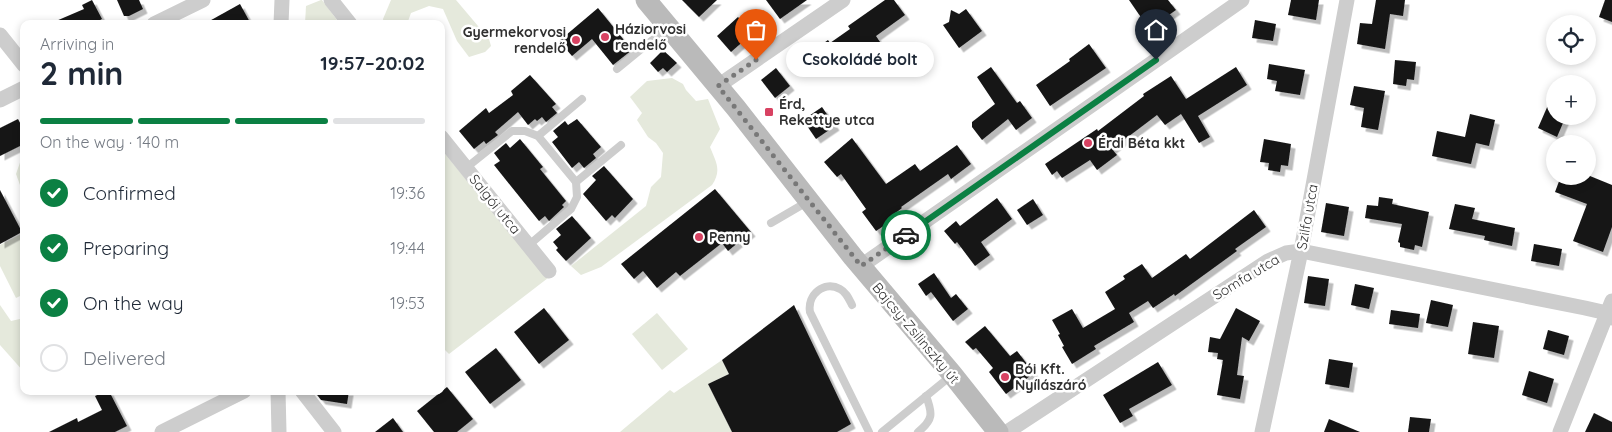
<!DOCTYPE html>
<html lang="en">
<head>
<meta charset="utf-8">
<style>
	:root { --surface:#fff; --page:#f6f6f7; --text:#1f2937; --muted:#747a83; --line:#e0e1e3; --accent:#0b8043 }
	body { margin:0; font-family:Quicksand,sans-serif; background:var(--page); color:var(--text); height:100vh; display:flex; flex-direction:column; font-size:19px; white-space:nowrap }
	* { box-sizing:border-box; margin:0 }
	p { font-size:16px; color:var(--muted) }
	.icon { flex:none; width:28px; height:28px; fill:none; stroke:currentColor; stroke-width:2; stroke-linecap:round; stroke-linejoin:round }
	.map { position:relative; flex:1; overflow:hidden }
	.drawer { position:absolute; left:20px; top:20px; width:425px; height:375px; display:flex; flex-direction:column; background:var(--surface); border-radius:10px; box-shadow:0 2px 8px #0003 }
	.drawer>* { flex:none }
	.buttons { position:absolute; left:1546px; top:15px; display:grid; gap:10px }
	.buttons a { display:grid; place-items:center; width:50px; height:50px; border-radius:50%; background:var(--surface); box-shadow:0 2px 8px #0003; font-size:25px }
	.pin { position:absolute; display:grid; place-items:center; width:42px; height:42px; color:#fff; margin:-51px -21px; border-radius:50% 50% 50% 0; rotate:-45deg; box-shadow:0 0 5px #0007 }
	.pin .icon { rotate:45deg }
	.courier { position:absolute; display:grid; place-items:center; width:50px; height:50px; margin:-25px; border:4px solid #0b8043; border-radius:50%; background:#fff; color:#222; box-shadow:0 1px 6px #0007 }
	.bubble { position:absolute; height:35px; border-radius:18px; background:var(--surface); box-shadow:0 2px 8px #0003; font-size:16px; font-weight:800; line-height:35px; text-align:center }
	.head em { font-style:normal; font-weight:800 }
	.head div { display:flex; flex-direction:column-reverse }
	.head { display:flex; align-items:center; justify-content:space-between; height:85px; padding:0 20px }
	h1 { font-size:32px; font-weight:800; line-height:38px }
	.bar { display:grid; grid-template-columns:repeat(4,1fr); gap:8px 5px; align-content:center; height:60px; padding:0 20px }
	.bar i { height:6px; border-radius:4px; background:var(--line) }
	.bar .current { background:var(--accent) }
	.bar p { grid-column:span 4 }
	ol { padding:0 20px; list-style:none }
	li { display:flex; align-items:center; gap:15px; height:55px }
	li p { margin-inline-start:auto }
	li .icon { padding:5px; border-radius:50%; background:var(--accent); color:#fff; stroke-width:4 }
	li:last-child { color:var(--muted) }
	li i { width:28px; height:28px; border:2px solid var(--line); border-radius:50% }
	.map>svg:first-child { display:block }
	.green { fill:#e5e9dc }
	.building { fill:#171717; filter:url(#shadow) }
	.lines { fill:none; stroke-linecap:round; stroke-linejoin:round }
	.lane { stroke:#cdcdcd; stroke-width:8 }
	.street { stroke:#cdcdcd; stroke-width:15 }
	.secondary { stroke:#bababa; stroke-width:21 }
	.done { stroke:#787878; stroke-width:5; stroke-dasharray:0 9 }
	.route { stroke:#0b8043; stroke-width:6 }
	.poi-dot { fill:#d84262; stroke:#fff; stroke-width:2 }
	.labels { text-anchor:middle; stroke-width:5; stroke-linejoin:round; paint-order:stroke }
	.poi-label { font-size:14px; font-weight:bold; fill:#303030; stroke:#fff; text-anchor:start }
	.street-label { font-size:14px; fill:#303030; stroke:#fff }
</style>
</head>
<body>
<div class="map">
<svg width="1612" height="432" viewBox="0 0 1612 432">
	<defs>
		<filter id="shadow"><feDropShadow dx="4.5" dy="4.5" stdDeviation="0" flood-color="#0004"/></filter>
	</defs>
	<rect width="100%" height="100%" fill="#fff"/>
	<g class="green">
		<path d="M321,0H322L340,24H305L306,6Z"/>
		<path d="M391,0H456L489,39L491,46L485,52L469,57L457,41L443,9L429,6L411,13L407,24H384L383,19Z"/>
		<path d="M672,78L683,84L686,90L696,101L708,99L720,129L710,147C716,162 722,170 712,185L601,267L581,275L571,266L646,206L651,187L661,177L663,153L656,143L648,137L637,120L642,113L630,97L647,81Z"/>
		<path d="M441,149L548,278L449,354L441,346Z"/>
		<path d="M24,151V196L16,174Z"/>
		<path d="M24,219V294L16,298L0,266V245L23,233L20,226Z"/>
		<path d="M0,305L11,321L24,318V372L0,345Z"/>
		<path d="M657,313L688,349L662,370L632,334Z"/>
		<path d="M722,360L729,374L708,384L732,432H620L670,390L674,393Z"/>
	</g>
	<g class="building">
		<path d="M92,0L102,19L93,24H49L84,9L82,5Z"/>
		<path d="M117,0H139L143,9L129,16H124Z"/>
		<path d="M682,0H717L699,17Z"/>
		<path d="M766,0H807L780,19Z"/>
		<path d="M885,0H894L905,15L876,36L882,45L861,59L855,50L828,70L814,50L828,40L830,43L850,29L848,26Z"/>
		<path d="M1129,0H1168L1176,10L1149,29Z"/>
		<path d="M1291,0H1319L1316,20L1288,15Z"/>
		<path d="M1376,0H1405L1403,16L1390,14L1385,49L1357,44L1360,23L1372,24Z"/>
		<path d="M1605,0H1612V22L1599,17Z"/>
		<path d="M240,4L251,24H204Z"/>
		<path d="M598,8L632,50L613,65L592,39L572,56L559,41Z"/>
		<path d="M966,9L982,31L959,48L943,25L949,22L951,10L959,14Z"/>
		<path d="M738,17L747,27L742,32L747,38L731,52L717,36Z"/>
		<path d="M1255,20L1276,24L1273,41L1252,38Z"/>
		<path d="M1089,44L1106,68L1050,106L1036,85L1070,61L1069,59Z"/>
		<path d="M663,50L677,63L667,72L663,68L658,72L650,63Z"/>
		<path d="M1395,60L1416,62L1414,80L1407,79L1406,86L1393,84Z"/>
		<path d="M1269,64L1305,70L1300,95L1275,91L1277,81L1267,79Z"/>
		<path d="M991,67L1017,103L1020,101L1032,118L1016,130L1008,119L982,140L972,127V122L995,104L977,77Z"/>
		<path d="M1236,67L1247,85L1198,116L1210,137L1199,143L1181,114L1165,125L1157,115L1112,149L1117,155L1097,170L1090,160L1062,178L1057,171L1052,175L1045,164L1097,129L1098,131L1144,96L1143,94L1171,76L1186,99Z"/>
		<path d="M776,68L790,86L775,98L761,80Z"/>
		<path d="M530,75L556,104L552,107L557,113L546,122L542,117L537,121L535,119L528,125L518,112L495,132L498,135L486,144L484,141L474,149L459,131L486,108L489,113L513,95L511,91Z"/>
		<path d="M1354,86L1385,91L1378,130L1361,127L1364,108L1350,105Z"/>
		<path d="M1555,89V116H1566L1557,137L1538,128Z"/>
		<path d="M822,107L835,126L816,139L803,120Z"/>
		<path d="M1470,114L1495,120L1489,146L1476,143L1471,164L1432,156L1437,131L1465,137Z"/>
		<path d="M18,119L24,130V144L0,156V128Z"/>
		<path d="M577,119L601,147L593,154L596,158L584,168L579,162L572,168L552,142L558,137L553,131L565,121L568,125Z"/>
		<path d="M852,138L886,184L915,164L920,171L957,145L971,164L951,179L948,174L901,207L902,208L889,218L891,221L876,231L862,212L866,209L841,174L837,177L824,162Z"/>
		<path d="M520,139L543,167L540,169L566,201L562,205L564,207L549,221L545,216L539,221L494,165L500,161L494,153L506,143L510,148Z"/>
		<path d="M1264,139L1291,144L1288,166L1281,165L1280,172L1268,170L1269,163L1260,162Z"/>
		<path d="M604,166L633,199L615,218L612,215L606,221L583,194L596,180L592,176Z"/>
		<path d="M1561,176H1590L1612,185V227L1603,252L1573,241L1587,204L1555,192Z"/>
		<path d="M715,189L751,232L728,251L722,243L680,276L676,272L657,288L643,271L634,279L621,264Z"/>
		<path d="M0,190L22,232L0,244Z"/>
		<path d="M1379,197L1393,199L1392,204L1429,212L1422,247L1415,245L1414,250L1400,247V243L1398,242L1402,224L1365,218L1367,205L1378,206Z"/>
		<path d="M997,198L1012,219L981,242L990,255L975,266L957,242L955,244L944,231L956,221L960,226Z"/>
		<path d="M1033,199L1043,215L1027,225L1017,210Z"/>
		<path d="M1326,203L1349,207L1344,236L1321,232Z"/>
		<path d="M1455,204L1475,208L1472,219L1515,228L1512,246L1484,240L1485,236L1449,229Z"/>
		<path d="M1254,210L1266,227L1235,249L1237,251L1175,296L1174,294L1153,308L1148,301L1129,313L1134,322L1094,346L1096,349L1072,364L1062,347L1064,346L1058,335L1060,334L1052,320L1072,309L1083,328L1115,309L1105,292L1125,279L1123,276L1142,264L1152,278L1186,254L1190,259Z"/>
		<path d="M572,216L591,238L566,261L556,250L558,248L553,242L561,235L556,229Z"/>
		<path d="M1534,244L1562,249L1559,266L1531,261Z"/>
		<path d="M934,273L951,298L956,294L968,309L953,321L931,292L926,296L918,284Z"/>
		<path d="M1308,276L1329,279L1325,306L1304,303Z"/>
		<path d="M1355,284L1374,288L1369,309L1351,305Z"/>
		<path d="M1431,300L1453,305L1448,327L1426,323Z"/>
		<path d="M794,305L851,424L837,432H732L708,384L729,374L722,360Z"/>
		<path d="M544,308L569,340L539,364L514,332Z"/>
		<path d="M1236,308L1260,321L1249,341L1242,337L1237,375L1244,376L1240,399L1217,395L1223,360L1217,359L1218,353L1208,352L1210,337L1220,339Z"/>
		<path d="M1391,310L1420,314L1418,328L1389,324Z"/>
		<path d="M1473,322L1499,326L1494,358L1468,354Z"/>
		<path d="M985,326L1010,356L1017,351L1034,373L1006,394L989,372L993,368L976,348L973,350L965,342Z"/>
		<path d="M1548,330L1569,336L1564,355L1543,349Z"/>
		<path d="M496,348L521,380L490,404L465,372Z"/>
		<path d="M1329,359L1353,363L1349,388L1325,384Z"/>
		<path d="M1158,362L1172,385L1129,409L1133,416L1120,423L1103,395Z"/>
		<path d="M1529,371L1554,379L1547,403L1522,395Z"/>
		<path d="M447,387L473,419L457,432H434L417,411Z"/>
		<path d="M106,391H109L127,426L115,432H49L77,418L78,422L102,410L95,396Z"/>
		<path d="M314,391H349L347,404L321,400Z"/>
		<path d="M1594,413L1612,422V432H1585Z"/>
		<path d="M1410,417L1431,419L1429,432H1408Z"/>
		<path d="M393,418L403,432H375Z"/>
		<path d="M1329,419L1360,432H1324Z"/>
	</g>
	<g class="lines">
		<g class="lane">
			<path d="M617,69L667,28"/>
			<path d="M538,136L582,99"/>
			<path d="M466,168L512,131H525L538,136L576,182L577,197L571,209L529,245"/>
			<path d="M576,182L621,145"/>
			<path d="M771,223L807,202"/>
			<path d="M852,305C849,299 846,292 840,289C824,280 807,295 810,312L869,432"/>
			<path d="M882,432L952,375"/>
			<path d="M918,432C933,420 933,414 926,396"/>
		</g>
		<g class="street">
			<path d="M331,0L350,24"/>
			<path d="M154,24L203,0"/>
			<path d="M281,24L282,0"/>
			<path d="M0,35L24,65"/>
			<path d="M718,86L843,0"/>
			<path d="M0,100L24,88"/>
			<path d="M441,137L549,271"/>
			<path d="M861,266L1242,0"/>
			<path d="M278,391L279,432"/>
			<path d="M302,391L334,432"/>
			<path d="M162,432L244,391"/>
			<path d="M1007,432L1268,261L1286,253L1301,251L1585,308L1607,313L1612,318"/>
			<path d="M1262,432L1301,251L1347,0"/>
			<path d="M1560,432L1612,301"/>
		</g>
		<path class="secondary" d="M646,0L736,108L853,257L952,374L998,432"/>
	</g>
	<g class="lines">
		<path class="done" d="M756,60L718,86L861,266L906,235"/>
		<path class="route" d="M906,235L1156,60"/>
	</g>
	<g class="poi-dot">
		<circle cx="605" cy="37" r="5"/>
		<circle cx="576" cy="40" r="5"/>
		<rect x="764" y="107" width="10" height="10" rx="2.5"/>
		<circle cx="1088" cy="143" r="5"/>
		<circle cx="699" cy="237" r="5"/>
		<circle cx="1005" cy="377" r="5"/>
	</g>
	<g class="labels">
		<g class="poi-label">
			<text x="615" y="34">Háziorvosi<tspan x="615" dy="16">rendelő</tspan></text>
			<text x="566" y="37" text-anchor="end">Gyermekorvosi<tspan x="566" dy="16">rendelő</tspan></text>
			<text x="779" y="109">Érd,<tspan x="779" dy="16">Rekettye utca</tspan></text>
			<text x="1098" y="148">Érdi Béta kkt</text>
			<text x="709" y="242">Penny</text>
			<text x="1015" y="374">Bói Kft.<tspan x="1015" dy="16">Nyílászáró</tspan></text>
		</g>
		<g class="street-label">
			<text transform="translate(495 204) rotate(51)" y="5">Salgói utca</text>
			<text transform="translate(1307 217) rotate(-80)" y="5">Szilfa utca</text>
			<text transform="translate(1246 277) rotate(-31)" y="5">Somfa utca</text>
			<text transform="translate(916 333) rotate(50)" y="5">Bajcsy-Zsilinszky út</text>
		</g>
	</g>
</svg>
<div class="buttons">
<a><svg class="icon" aria-label="locate" viewBox="0 0 24 24"><circle cx="12" cy="12" r="6"/><path d="M12 2v4M12 18v4M2 12h4M18 12h4"/></svg></a>
<a>+</a>
<a>−</a>
</div>
<div class="pin" style="left:756px;top:60px;background:#ea580c"><svg class="icon" aria-label="bag" viewBox="0 0 24 24"><path d="M5 8h14l-1 12H6zM9 8a3 3 0 0 1 6 0"/></svg></div>
<div class="pin" style="left:1156px;top:60px;background:#1f2937"><svg class="icon" aria-label="home" viewBox="0 0 24 24"><path d="M3 11l9-7 9 7M6 9v11h12V9"/></svg></div>
<div class="courier" style="left:906px;top:235px"><svg class="icon" aria-label="car" viewBox="0 0 24 24"><path d="M5 17H2v-5l4-1 3-4h7l3 4 3 1v5h-3M9 17h6M6 11h13"/><circle cx="7" cy="17" r="2"/><circle cx="17" cy="17" r="2"/></svg></div>
<div class="bubble" style="left:786px;top:42px;width:148px">Csokoládé bolt</div>
<section class="drawer">
<div class="head"><div><h1>2 min</h1><p>Arriving in</p></div><em>19:57–20:02</em></div>
<div class="bar"><i class="current"></i><i class="current"></i><i class="current"></i><i></i><p>On the way · 140 m</p></div>
<ol>
<li><svg class="icon" aria-label="check" viewBox="0 0 24 24"><path d="M5 12l5 5 9-10"/></svg>Confirmed<p>19:36</p></li>
<li><svg class="icon" aria-label="check" viewBox="0 0 24 24"><path d="M5 12l5 5 9-10"/></svg>Preparing<p>19:44</p></li>
<li><svg class="icon" aria-label="check" viewBox="0 0 24 24"><path d="M5 12l5 5 9-10"/></svg>On the way<p>19:53</p></li>
<li><i></i>Delivered</li>
</ol>
</section>
</div>
</body>
</html>
